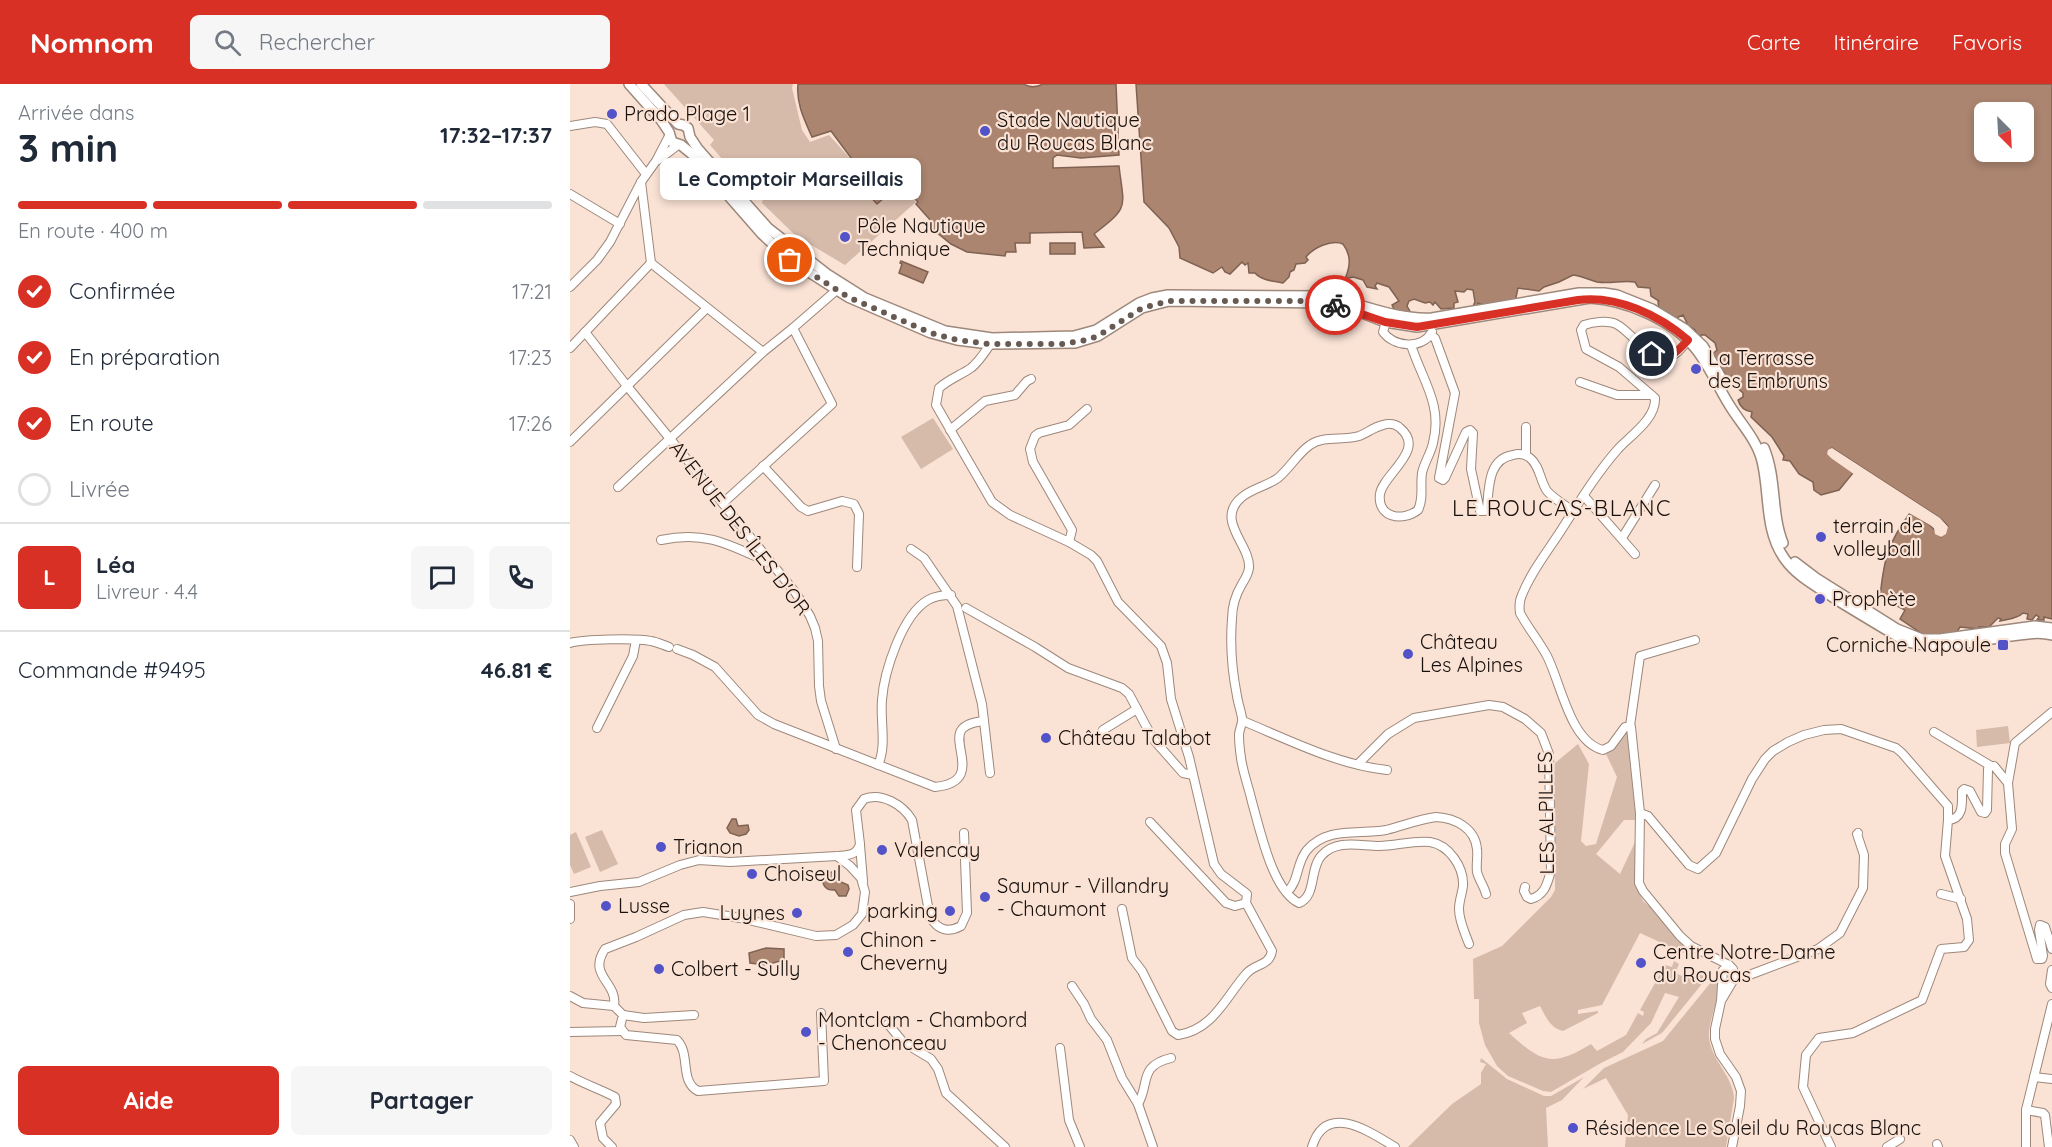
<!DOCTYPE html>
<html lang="fr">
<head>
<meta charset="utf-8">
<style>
	:root { --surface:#fff; --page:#f6f6f7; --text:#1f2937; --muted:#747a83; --line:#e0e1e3; --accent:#d93025 }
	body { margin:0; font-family:Quicksand,sans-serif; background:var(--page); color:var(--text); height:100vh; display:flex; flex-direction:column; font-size:22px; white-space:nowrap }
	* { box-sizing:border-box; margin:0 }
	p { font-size:20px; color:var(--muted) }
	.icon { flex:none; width:33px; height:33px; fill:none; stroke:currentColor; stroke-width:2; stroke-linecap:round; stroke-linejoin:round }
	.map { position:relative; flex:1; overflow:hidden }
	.panel { display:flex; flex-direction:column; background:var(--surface); width:570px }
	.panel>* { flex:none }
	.needle { width:39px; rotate:156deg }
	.buttons { position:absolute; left:1404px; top:18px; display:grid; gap:12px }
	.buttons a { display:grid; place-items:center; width:60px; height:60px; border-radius:9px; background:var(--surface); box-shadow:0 3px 9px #0003; font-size:30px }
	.pin { position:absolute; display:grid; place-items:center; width:51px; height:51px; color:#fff; margin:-26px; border:3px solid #fff; border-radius:50%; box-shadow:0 2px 6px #0007 }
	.courier { position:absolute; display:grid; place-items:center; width:60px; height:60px; margin:-30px; border:4px solid #d93025; border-radius:50%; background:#fff; color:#222; box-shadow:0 2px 8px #0007 }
	.bubble { position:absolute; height:42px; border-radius:9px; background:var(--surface); box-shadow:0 3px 9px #0003; font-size:20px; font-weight:800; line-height:42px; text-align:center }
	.head em { font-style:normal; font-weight:800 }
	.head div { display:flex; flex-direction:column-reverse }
	.head { display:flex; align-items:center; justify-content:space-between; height:102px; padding:0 18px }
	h1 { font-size:39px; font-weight:800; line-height:45px }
	.bar { display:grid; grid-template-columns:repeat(4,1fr); gap:9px 6px; align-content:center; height:72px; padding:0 18px }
	.bar i { height:8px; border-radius:4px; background:var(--line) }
	.bar .on { background:var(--accent) }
	.bar p { grid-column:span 4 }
	.line { display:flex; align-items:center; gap:15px; padding:0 18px; border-top:2px solid var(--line) }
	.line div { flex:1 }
	.round { display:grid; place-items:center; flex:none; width:63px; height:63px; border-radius:9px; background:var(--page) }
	ol { padding:0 18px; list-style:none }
	li { display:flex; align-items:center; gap:18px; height:66px }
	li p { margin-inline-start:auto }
	li .icon { padding:6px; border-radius:50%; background:var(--accent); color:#fff; stroke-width:4 }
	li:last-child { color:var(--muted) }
	li i { width:33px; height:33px; border:3px solid var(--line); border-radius:50% }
	.button { display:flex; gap:12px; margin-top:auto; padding:12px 18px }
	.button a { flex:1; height:69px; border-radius:9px; background:var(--accent); color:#fff; font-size:24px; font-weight:800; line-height:69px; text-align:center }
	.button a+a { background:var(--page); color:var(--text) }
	header { display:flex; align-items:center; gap:36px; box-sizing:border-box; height:84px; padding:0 30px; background:var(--accent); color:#fff }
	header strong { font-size:28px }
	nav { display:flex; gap:33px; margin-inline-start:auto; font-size:21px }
	.search { width:420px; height:54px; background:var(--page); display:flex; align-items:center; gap:15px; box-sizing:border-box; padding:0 21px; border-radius:9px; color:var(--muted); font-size:22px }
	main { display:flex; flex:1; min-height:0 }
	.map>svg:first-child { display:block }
	.green { fill:#d6bbab }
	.water { fill:#ab8570; stroke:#7f6252; stroke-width:1.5; fill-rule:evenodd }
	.pier { fill:#fae2d5 }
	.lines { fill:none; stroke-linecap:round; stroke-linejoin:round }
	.minor-casing { stroke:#9d887b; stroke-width:10 }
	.major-casing { stroke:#9d887b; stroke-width:12 }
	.minor { stroke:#fff; stroke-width:8 }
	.major { stroke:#fff; stroke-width:9 }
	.done { stroke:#675a52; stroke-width:6; stroke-dasharray:0 10.8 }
	.route { stroke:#d93025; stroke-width:8 }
	.poi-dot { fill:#5252c9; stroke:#fae2d5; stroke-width:2 }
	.labels { text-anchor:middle; stroke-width:4.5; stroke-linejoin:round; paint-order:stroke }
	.poi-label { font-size:20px; fill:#18100c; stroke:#fae2d5; text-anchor:start }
	.street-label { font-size:20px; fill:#18100c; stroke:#fae2d5 }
	.quarter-label { font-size:22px; letter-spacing:1.5px; fill:#18100c; stroke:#fae2d5 }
</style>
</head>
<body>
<header>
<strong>Nomnom</strong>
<div class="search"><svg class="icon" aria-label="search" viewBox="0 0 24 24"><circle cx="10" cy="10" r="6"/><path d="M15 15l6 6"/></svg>Rechercher</div>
<nav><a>Carte</a><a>Itinéraire</a><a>Favoris</a></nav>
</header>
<main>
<section class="panel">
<div class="head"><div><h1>3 min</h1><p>Arrivée dans</p></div><em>17:32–17:37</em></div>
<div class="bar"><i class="on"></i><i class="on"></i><i class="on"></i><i></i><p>En route · 400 m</p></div>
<ol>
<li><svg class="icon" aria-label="check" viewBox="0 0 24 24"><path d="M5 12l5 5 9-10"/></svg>Confirmée<p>17:21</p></li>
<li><svg class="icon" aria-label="check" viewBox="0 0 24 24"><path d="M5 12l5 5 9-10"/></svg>En préparation<p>17:23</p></li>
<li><svg class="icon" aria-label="check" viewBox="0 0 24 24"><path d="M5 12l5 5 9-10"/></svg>En route<p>17:26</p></li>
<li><i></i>Livrée</li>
</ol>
<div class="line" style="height:108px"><b class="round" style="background:var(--accent);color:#fff">L</b><div><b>Léa</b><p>Livreur · 4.4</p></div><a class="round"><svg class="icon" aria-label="chat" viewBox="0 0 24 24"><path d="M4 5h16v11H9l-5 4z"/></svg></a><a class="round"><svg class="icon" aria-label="phone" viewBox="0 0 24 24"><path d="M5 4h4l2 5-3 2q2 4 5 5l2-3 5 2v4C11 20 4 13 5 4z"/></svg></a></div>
<div class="line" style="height:78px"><div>Commande #9495</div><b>46.81 €</b></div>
<div class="button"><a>Aide</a><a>Partager</a></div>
</section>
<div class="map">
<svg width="1482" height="1063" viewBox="0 0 1482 1063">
	<rect width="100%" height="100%" fill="#fae2d5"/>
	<g class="green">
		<path d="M94,0H223L222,4L232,46L240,58L259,51L316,114L330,101L346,118L275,181L226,152L192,119L194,109L190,106H179L140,61L144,56Z"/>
		<path d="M363,334L383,365L351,385L331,353Z"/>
		<path d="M1438,642L1440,659L1407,663L1406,646Z"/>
		<path d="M1056,648L1060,649L1067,736H1054L1026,770L1050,790L1066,756V794L1068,806L1073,817L1094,835L1107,855L1120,866L1118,871L1070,849L1032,921L1008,926V930L1028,927V929L993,947C980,944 976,933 970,922L952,929L957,939L939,949C971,978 982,984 1021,960L1027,967L1056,951L1068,929L1073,932L1074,928L1070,926L1095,881L1102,883L1104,877L1109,880L1105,889L1112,892L1114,889L1120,892L1126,888L1133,892L1136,895L1092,949L1072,960L1076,955L1087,949L1109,913L1095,909L1081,939L1053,968L1031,979L981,1008L973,1007L938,992L927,982L915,961L909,939V915H904L903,875L932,862L981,813L985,806V679L1008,660L1019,680L1011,757L1016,762L1026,760L1047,693L1036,670L1043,666Z"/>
		<path d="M32,746L48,780L30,788L15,753Z"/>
		<path d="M6,748L21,783L4,790L0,781V751Z"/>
		<path d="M1146,892C1153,912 1138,933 1139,953C1141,977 1163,991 1164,1014L1156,1063H1055L1058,1031L1036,994L1013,1005L1034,984L1093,957Z"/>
		<path d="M911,974L937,995L974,1012H981L1014,993L992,1016L976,1024L978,1063H838L882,1020L911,1000V989L916,980L910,978Z"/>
	</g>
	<g class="water">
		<path d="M228,0H454C460,4 467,3 473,0H546L549,71L511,74L487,71L483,74V84L549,82C554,125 560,122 524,150L534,163L514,164L512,148L460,149V159H445L446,168H436L435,172L397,168L381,160L359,142L362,138L346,120L348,118L330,100L307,120L298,110L299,98L261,47L242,53C234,35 226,19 228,0Z"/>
		<path d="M566,0H1482V535L1474,533V536H1467L1469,533L1466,531L1462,536L1457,535L1458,530L1453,529C1447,535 1438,535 1430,537L1431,535L1428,534L1419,543H1409L1410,545L1390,543L1383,554L1354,551L1330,535L1335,526L1310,513C1314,475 1317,460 1340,429L1360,441L1371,453L1378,442L1370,434L1262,364L1258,370L1283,389L1269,406L1251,411L1244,406L1243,398L1229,390L1220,377L1213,376L1214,372L1202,353L1181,333L1182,328C1175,327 1170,323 1168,316L1173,313V309L1163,300L1165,294L1162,292V295L1158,298L1153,292L1155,289L1140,272L1147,266L1145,259L1135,251H1131V255L1129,254L1125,246L1118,241L1113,231L1104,235L1089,224L1088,218L1089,217L1081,212L1080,204L1068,203L1065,198C1052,196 1041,200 1027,198C1019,196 1012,192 1003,191L989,198L974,203L969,207L948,204L945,218L928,226L908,219L907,222H903L905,218L903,206L897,205L894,208L885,207L888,218L884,219V224L871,225L865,218L863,221L860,218L855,219L844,215L839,217L837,222L841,229L821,230L824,225L822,221L829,217L819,203L807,199L805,202L807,205L797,203L793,196L783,193L775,195C780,183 782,172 773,160C761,155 743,164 736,173L738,176L735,179L726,180L724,186L720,188L719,193L713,199C704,197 692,197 685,189H679L678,179L675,181L672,178L660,190L655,188L652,183L643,189L610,174L609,163L599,144L574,118ZM1414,28H1454V68H1414Z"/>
		<rect x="480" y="159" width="25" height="11"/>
		<path d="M331,177L358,188L353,199L329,189L332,180L330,179Z"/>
		<path d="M162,735H166L168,742L178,741L179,746L176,750L169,752L160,749L157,744Z"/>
		<path d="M261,788L268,790L271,798L278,801L279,805L276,812H269L265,806C256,807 251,801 254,793Z"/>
		<path d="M196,864L214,865V876L196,881L180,879L179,869Z"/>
	</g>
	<path class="pier" d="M1262,364L1370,434L1378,443L1376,450L1371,453L1365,450L1364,444L1360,441L1337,428L1340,426L1351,431L1362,438L1371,449L1375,444L1368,436L1315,401L1262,368L1263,371L1285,387V391L1261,374L1257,370L1258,366Z"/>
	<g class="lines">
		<defs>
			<g id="minor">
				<path d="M0,42L25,38L37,40L76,90"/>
				<path d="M88,76L108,61"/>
				<path d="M71,98L81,179L193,268"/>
				<path d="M0,110L50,140"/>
				<path d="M0,203L27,176L40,158L71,98L86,77L99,52"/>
				<path d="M817,234L813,248C824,263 852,266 862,248"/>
				<path d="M15,248L57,302L225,508L240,532L245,544L248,557L249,602L251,617L266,665"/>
				<path d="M861,252L865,254L885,309L869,394L873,396L875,394L896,348L900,346L903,349L901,385L910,427H915L917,424C919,403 918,375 943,371C949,369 955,370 960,374C970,382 970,397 977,407C984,415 995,421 1003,427"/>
				<path d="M1121,253C1116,258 1111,266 1105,270C1084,286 1063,248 1046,240C1038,236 1022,238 1014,241L1011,246L1016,265L1049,283L1085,314C1086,335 1061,351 1048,365C1026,390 1008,420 990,448C977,468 961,488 952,511C949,517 949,522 950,529C958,544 969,557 977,572C991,599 1000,658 1033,666L1041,662L1055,643H1061L1070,729L1069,799L1073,807L1110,852L1121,862L1159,881"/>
				<path d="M422,258C415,267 411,276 401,284C391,291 379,295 369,304L366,321L422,418L440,431L499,458L521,471L527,477L548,518L591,562L597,579L601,615L619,673L644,780L651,790L677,810L676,819L702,867C699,883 685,879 676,890C655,914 643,946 608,951L602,947L572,887L562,874L552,825"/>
				<path d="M841,261C852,296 873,320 863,359C861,369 854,379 852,389C850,402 854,414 848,426C833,438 807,434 810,410C813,390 857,366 830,344C826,340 819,339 813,341C804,343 797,349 789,352C773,357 754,351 740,361C728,369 720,384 708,394C697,402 683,404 672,413C644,436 681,461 679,484C678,491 675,495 672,500C666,510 662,523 662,535C660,560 662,587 667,612C668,619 671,627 672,634C673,640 669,645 669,651C669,659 670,667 671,674C673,689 679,704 682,718C690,745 702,806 729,819C747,812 739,784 752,771C767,755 790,762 809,762C826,762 843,756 860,758C879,761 894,783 893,802C892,810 889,817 889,825C889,837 895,849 899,860"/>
				<path d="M0,264L81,179"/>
				<path d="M1010,298L1047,311H1081"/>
				<path d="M956,343V371"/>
				<path d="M380,346L415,317L445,311L457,297L461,295"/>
				<path d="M0,358L137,224"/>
				<path d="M193,382L231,423L238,427L272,417L284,420L289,430L287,483"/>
				<path d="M48,403L193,268L223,244L269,204"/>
				<path d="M1014,412L1065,470"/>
				<path d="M153,419L262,320L223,244"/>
				<path d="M1052,454L1085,401"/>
				<path d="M91,456C136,446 160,461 200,479"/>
				<path d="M499,458L502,446L463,378L460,365L465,352L469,349L499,341L517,325"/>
				<path d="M341,465L354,474L387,522L412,620L420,689"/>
				<path d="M396,524L465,563L498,584L552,604L559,610L583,655L613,689L623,691"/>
				<path d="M0,559C12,555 68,554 81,557C87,558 93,561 99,563"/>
				<path d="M107,565L123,571L145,583L180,622L188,631L204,640L365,703C414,698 380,660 392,645C398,639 406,638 414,637"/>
				<path d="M673,637C719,656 768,681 817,686"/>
				<path d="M1060,642L1070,572L1125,556"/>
				<path d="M27,644L63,572L66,556"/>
				<path d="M533,646L567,625"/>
				<path d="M1364,648L1421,682"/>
				<path d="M788,680L818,650L844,634L919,621L933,623L955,635L971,649L979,670L981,787C977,800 975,811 961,815L957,813L954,807L955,803"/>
				<path d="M308,681C317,662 310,636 312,616C314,588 332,531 358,516C365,512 373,511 381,511"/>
				<path d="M1438,699L1445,659L1482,628"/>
				<path d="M1070,729L1078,732L1119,781L1128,785L1146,769L1182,695L1195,675L1203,667L1218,658L1234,651L1254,646L1271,645L1326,664L1332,669L1378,722V736C1394,735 1392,719 1392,707L1394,705L1400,707L1411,728L1415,729L1417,726L1418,685L1419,682H1424L1438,699L1442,745L1435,760V769L1467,875H1472L1473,872L1469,846L1470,841L1475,843L1482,865"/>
				<path d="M580,738L656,819L665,822L676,819"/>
				<path d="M290,761L293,797"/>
				<path d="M0,808L30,802L69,798L110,781L129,776L160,778L267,772C277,771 287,772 290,760L286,726L294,715C312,708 333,721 342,736L360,833C368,846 378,849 391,842L397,829L394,749"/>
				<path d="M717,808C729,798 726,779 737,766C758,742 788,751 816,746C833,742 849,735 866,733C885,734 905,744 907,765C908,772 906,780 907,788C909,796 914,802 916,810"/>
				<path d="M1371,810L1391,815"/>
				<path d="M0,820V835"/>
				<path d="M1482,886L1480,900L1482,904"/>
				<path d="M1164,895L1174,893L1248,865L1270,849L1293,804L1294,771L1287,750L1288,749"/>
				<path d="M502,902L514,920L521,935L537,956L552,994L568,1020L583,1063"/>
				<path d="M0,912L13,919L44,922L53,931L50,943L56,951L107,956C121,970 109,997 128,1007L254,997L251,929"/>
				<path d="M1151,917L1164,895L1163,885L1159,881L1153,886L1151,917L1145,945V955L1150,970L1166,993L1171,1007L1170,1022L1162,1063"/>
				<path d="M44,922C48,898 17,892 35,865L66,853L114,831L133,828L170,834L246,852L266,851L283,841L292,830L295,808L291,794L280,782L267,772"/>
				<path d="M53,931L74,934L124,931"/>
				<path d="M318,940L333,958L361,975L368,985L376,1009L435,1063"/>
				<path d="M0,948L52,947"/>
				<path d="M490,964L499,1036L510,1063"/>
				<path d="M0,992C14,1000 30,1005 45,1013L46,1020L30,1039L33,1054L42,1063"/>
				<path d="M1464,993L1482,995"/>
				<path d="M568,1020C580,1000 568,982 601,974"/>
				<path d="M1456,1026L1473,1029L1475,1031L1479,1063"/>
				<path d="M0,1056L4,1063"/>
				<path d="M1367,1060L1368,1063"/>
				<path d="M742,1063C756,1017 800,1048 825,1063"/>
				<path d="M1261,1063L1233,1003L1236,971L1249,954L1283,949L1352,916L1371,865L1394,863L1399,856L1397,835L1375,772L1378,736"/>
				<path d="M1317,1063L1330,1055"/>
				<path d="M1456,1063V1026L1482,920"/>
			</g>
			<g id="major">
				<path d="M59,0L91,36L99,48L102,58L111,61L122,70L192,150L220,176L278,213L361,249L387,256L419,260L505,259L528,252L572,224L599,217L754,219L784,226L815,238L847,243L1020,214C1056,216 1102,236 1125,264C1139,281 1148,303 1160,322C1171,340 1187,356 1192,377C1200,409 1194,445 1214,474C1227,493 1248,503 1267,516C1290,530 1313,544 1337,558C1370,566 1403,558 1435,553C1451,551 1467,547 1482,551"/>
				<path d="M71,0L108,40L113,41L118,44L120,53L128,65L198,144L257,190L295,214L375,247L422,254L504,252L526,246L569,219L582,214L598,211L754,212C791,219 824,236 862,234L1009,209H1034L1047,211L1082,225L1115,245L1133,262L1154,299"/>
				<path d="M1194,364C1207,395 1201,429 1213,459"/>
				<path d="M1225,478L1246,494L1327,545L1352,555H1370L1465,542L1482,544"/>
			</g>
		</defs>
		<use href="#minor" class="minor-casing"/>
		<use href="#major" class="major-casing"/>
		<use href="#minor" class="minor"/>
		<use href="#major" class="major"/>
	</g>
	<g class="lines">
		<path class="done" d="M220,176L278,213L361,249L387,256L419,260H493L516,256L528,252L572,224L599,217H735L765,221"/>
		<path class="route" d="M765,221L815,238L847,243L1008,216C1047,211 1089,231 1118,256C1107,268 1099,278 1082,270"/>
	</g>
	<g class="poi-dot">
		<circle cx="42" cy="30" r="6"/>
		<circle cx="415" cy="47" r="6"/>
		<circle cx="275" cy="153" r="6"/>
		<circle cx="1126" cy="285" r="6"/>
		<circle cx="1251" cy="453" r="6"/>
		<circle cx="1250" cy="515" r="6"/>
		<rect x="1427" y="555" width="12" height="12" rx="3"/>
		<circle cx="838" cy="570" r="6"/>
		<circle cx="476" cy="654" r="6"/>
		<circle cx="91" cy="763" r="6"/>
		<circle cx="312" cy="766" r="6"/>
		<circle cx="182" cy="790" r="6"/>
		<circle cx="415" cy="813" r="6"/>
		<circle cx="36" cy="822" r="6"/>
		<circle cx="380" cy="827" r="6"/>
		<circle cx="227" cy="829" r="6"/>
		<circle cx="278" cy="868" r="6"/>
		<circle cx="1071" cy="879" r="6"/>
		<circle cx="89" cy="885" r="6"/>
		<circle cx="236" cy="948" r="6"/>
		<circle cx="1003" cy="1044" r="6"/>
	</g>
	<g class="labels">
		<g class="poi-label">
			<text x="54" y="37">Prado Plage 1</text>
			<text x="427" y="43">Stade Nautique<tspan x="427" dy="23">du Roucas Blanc</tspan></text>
			<text x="287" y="149">Pôle Nautique<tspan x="287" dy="23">Technique</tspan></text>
			<text x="1138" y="281">La Terrasse<tspan x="1138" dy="23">des Embruns</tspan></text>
			<text x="1263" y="449">terrain de<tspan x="1263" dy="23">volleyball</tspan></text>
			<text x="1262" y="522">Prophète</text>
			<text x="850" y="565">Château<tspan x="850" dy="23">Les Alpines</tspan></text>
			<text x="1421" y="568" text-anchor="end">Corniche Napoule</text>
			<text x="488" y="661">Château Talabot</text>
			<text x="103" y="770">Trianon</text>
			<text x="324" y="773">Valencay</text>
			<text x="194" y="797">Choiseul</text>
			<text x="427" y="809">Saumur - Villandry<tspan x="427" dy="23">- Chaumont</tspan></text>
			<text x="48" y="829">Lusse</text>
			<text x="368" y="834" text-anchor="end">parking</text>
			<text x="215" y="836" text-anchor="end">Luynes</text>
			<text x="290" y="863">Chinon -<tspan x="290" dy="23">Cheverny</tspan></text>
			<text x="1083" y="875">Centre Notre-Dame<tspan x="1083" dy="23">du Roucas</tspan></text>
			<text x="101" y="892">Colbert - Sully</text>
			<text x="248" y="943">Montclam - Chambord<tspan x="248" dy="23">- Chenonceau</tspan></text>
			<text x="1015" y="1051">Résidence Le Soleil du Roucas Blanc</text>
		</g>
		<g class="street-label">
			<text transform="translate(170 444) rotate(52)" y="7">AVENUE DES ÎLES D'OR</text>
			<text transform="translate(976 729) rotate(-91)" y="7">LES ALPILLES</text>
		</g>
		<g class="quarter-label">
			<text x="992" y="432">LE ROUCAS-BLANC</text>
		</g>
	</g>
</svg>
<div class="buttons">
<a><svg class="needle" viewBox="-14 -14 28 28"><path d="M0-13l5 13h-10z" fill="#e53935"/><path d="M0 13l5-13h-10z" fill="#747a83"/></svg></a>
</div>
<div class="pin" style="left:220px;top:176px;background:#ea580c"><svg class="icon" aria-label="bag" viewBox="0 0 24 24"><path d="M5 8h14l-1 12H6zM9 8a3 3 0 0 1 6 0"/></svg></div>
<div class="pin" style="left:1082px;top:270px;background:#1f2937"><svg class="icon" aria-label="home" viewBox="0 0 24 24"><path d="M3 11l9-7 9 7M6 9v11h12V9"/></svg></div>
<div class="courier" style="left:765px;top:221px"><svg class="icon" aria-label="bike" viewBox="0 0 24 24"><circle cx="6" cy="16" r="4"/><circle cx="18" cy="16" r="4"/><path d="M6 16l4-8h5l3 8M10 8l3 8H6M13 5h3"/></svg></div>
<div class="bubble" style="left:90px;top:74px;width:261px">Le Comptoir Marseillais</div>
</div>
</main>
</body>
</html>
